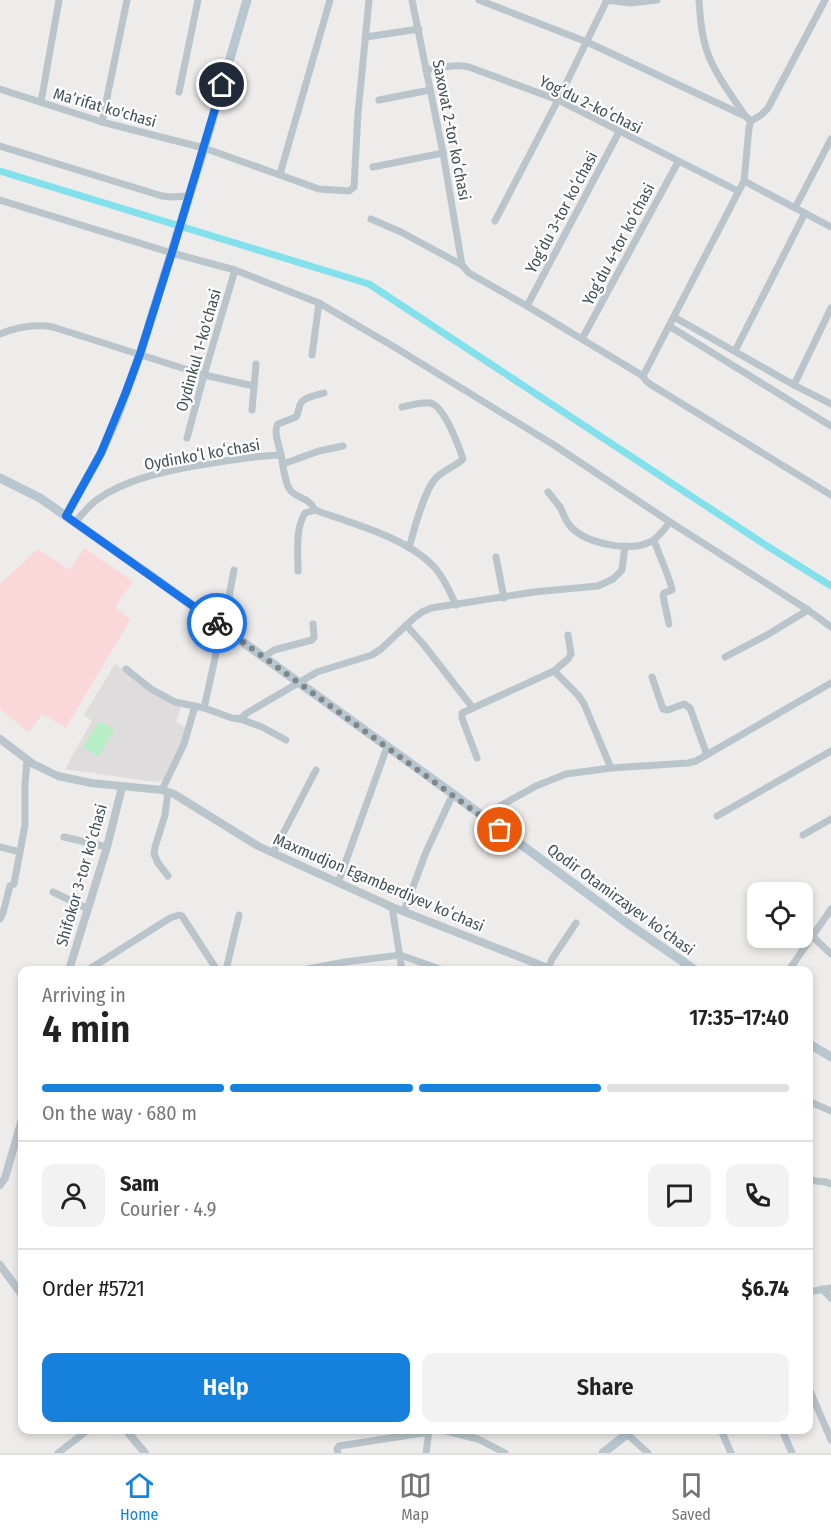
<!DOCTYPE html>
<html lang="en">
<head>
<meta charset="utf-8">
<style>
	:root { --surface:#fff; --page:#f2f2f2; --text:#222; --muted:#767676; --line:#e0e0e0; --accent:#1681dd }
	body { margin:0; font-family:"Fira Sans Condensed",sans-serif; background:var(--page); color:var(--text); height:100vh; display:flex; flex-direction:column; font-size:22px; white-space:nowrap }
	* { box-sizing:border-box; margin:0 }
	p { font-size:20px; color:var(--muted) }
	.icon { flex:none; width:33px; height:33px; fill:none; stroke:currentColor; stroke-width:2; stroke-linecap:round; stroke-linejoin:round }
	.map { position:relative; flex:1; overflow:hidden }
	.details { position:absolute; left:18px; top:966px; width:795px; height:468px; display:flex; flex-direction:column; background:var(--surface); border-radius:12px; box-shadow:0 3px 9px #0003 }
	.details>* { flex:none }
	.tools { position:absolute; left:747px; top:882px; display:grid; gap:12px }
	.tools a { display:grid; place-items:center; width:66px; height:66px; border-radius:12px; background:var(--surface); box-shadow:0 3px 9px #0003; font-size:30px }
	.pin { position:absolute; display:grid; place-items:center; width:51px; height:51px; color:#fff; margin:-26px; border:3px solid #fff; border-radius:50%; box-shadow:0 2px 6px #0007 }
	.courier { position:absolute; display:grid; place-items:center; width:60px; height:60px; margin:-30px; border:4px solid #1a73e8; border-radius:50%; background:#fff; color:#222; box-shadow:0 2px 8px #0007 }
	.head em { font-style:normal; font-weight:600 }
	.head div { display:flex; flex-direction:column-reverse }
	.head { display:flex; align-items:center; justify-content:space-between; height:102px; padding:0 24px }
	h1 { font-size:39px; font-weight:600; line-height:45px }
	.bar { display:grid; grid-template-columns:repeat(4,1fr); gap:9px 6px; align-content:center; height:72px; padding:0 24px }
	.bar i { height:8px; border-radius:4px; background:var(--line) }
	.bar .current { background:var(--accent) }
	.bar p { grid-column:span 4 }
	.line { display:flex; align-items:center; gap:15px; padding:0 24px; border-top:2px solid var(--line) }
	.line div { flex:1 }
	.round { display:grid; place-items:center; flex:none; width:63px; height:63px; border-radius:12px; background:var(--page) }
	.button { display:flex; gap:12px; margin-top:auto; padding:12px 24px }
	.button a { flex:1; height:69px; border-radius:12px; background:var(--accent); color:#fff; font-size:24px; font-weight:600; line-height:69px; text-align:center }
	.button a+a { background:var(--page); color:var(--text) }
	.dock { display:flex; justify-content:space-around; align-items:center; height:84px; border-top:2px solid var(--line); background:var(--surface); font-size:16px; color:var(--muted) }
	.dock a { display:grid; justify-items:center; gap:3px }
	.dock .current { color:var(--accent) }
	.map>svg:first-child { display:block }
	.education { fill:#dfdcdd }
	.medical { fill:#fad8d9 }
	.green { fill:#b7eec6 }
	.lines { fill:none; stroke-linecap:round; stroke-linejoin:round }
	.canal { stroke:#83e1ec; stroke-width:7 }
	.minor { stroke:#b9c5cb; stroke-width:7 }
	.tertiary { stroke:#b9c5cb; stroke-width:8 }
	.secondary { stroke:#b8c6d0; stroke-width:9 }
	.done { stroke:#7f878b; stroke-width:6; stroke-dasharray:0 10.8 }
	.route { stroke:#1a73e8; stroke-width:8 }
	.labels { text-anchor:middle; stroke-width:4.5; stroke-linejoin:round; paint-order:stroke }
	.street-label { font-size:16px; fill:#435158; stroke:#fff }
</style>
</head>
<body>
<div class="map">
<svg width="831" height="1453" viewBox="0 0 831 1453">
	<rect width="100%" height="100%" fill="#eeebeb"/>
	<path class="education" d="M115,664L181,707L176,722L186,728L180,745L163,780L155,782L65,769L92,721L84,715Z"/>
	<path class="medical" d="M84,548L133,581L115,607L130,620L66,728L42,714L29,733L0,709V584L38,549L70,570Z"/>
	<path class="green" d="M99,721L114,730L98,757L83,747Z"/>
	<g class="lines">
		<path class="canal" d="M0,171L369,284L764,544L831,586"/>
		<g class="minor">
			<path d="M412,0L443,153L462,265"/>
			<path d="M479,0L587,42L745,116L751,121"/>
			<path d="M606,0L631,3L657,0"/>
			<path d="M699,0C700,16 701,33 706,48C713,72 730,93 744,114"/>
			<path d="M366,37L419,29"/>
			<path d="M426,70C441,67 455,64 469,67L558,100L738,191"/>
			<path d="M0,89L102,122L204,148L319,189L349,191L354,187L358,113L369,0"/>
			<path d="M179,92L198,0"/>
			<path d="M379,100L430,90"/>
			<path d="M41,102L59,0"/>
			<path d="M102,122L127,0"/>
			<path d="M0,146L162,196L171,197L189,196"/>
			<path d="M373,167L443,153"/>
			<path d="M280,174L330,0"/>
			<path d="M744,181L831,227"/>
			<path d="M0,200L172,253L235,270L319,303L396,348L554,445L670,522L808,610L831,627"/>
			<path d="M795,208L831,139"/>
			<path d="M371,219L401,232L462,265L469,273L527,306L643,376L646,381L653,386L831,495"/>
			<path d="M495,221L558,100L607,0"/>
			<path d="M527,306L619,132"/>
			<path d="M674,317L794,385L831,404"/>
			<path d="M669,326L831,426"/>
			<path d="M0,334C17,327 35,324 53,327L204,375L254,386"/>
			<path d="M582,339L678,162"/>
			<path d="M735,351L805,213"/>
			<path d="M312,355L319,303"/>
			<path d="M643,376L744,181L749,128L751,121L761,115L768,108L825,0"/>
			<path d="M794,385L831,308"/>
			<path d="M402,407C411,405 422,402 430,403C444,405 459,447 463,459C456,466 444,470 436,478C424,490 414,530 409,548"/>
			<path d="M252,410L256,364"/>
			<path d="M187,438L204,375L235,270"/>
			<path d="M281,455C279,445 273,432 278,424L296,417C299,413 298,407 301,403C304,397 318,395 324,393"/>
			<path d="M283,464L319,451L343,446"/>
			<path d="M548,492C552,497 556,502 560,507C564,514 565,521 571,527C587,544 630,552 650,542C659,538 664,529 670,522"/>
			<path d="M75,522C82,515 89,505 98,499C125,480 161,472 194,466C223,461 251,456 281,455C283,464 285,487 292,492C301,500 308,497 315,510C353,524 407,537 435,568C445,579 450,593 456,605"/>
			<path d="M654,540C657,550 672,583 672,590L664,593L663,596L669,624"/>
			<path d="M496,557L504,598"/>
			<path d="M298,571C298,554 295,529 305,513L315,510"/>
			<path d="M211,619L229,597L234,570"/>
			<path d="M406,625L423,644L473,708"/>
			<path d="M264,657L274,650L312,640L314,637L313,624"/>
			<path d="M725,657L767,635L808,610"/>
			<path d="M126,669L151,689L175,702L204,708L232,718L240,719L262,727L286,740"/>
			<path d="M554,671L578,695L584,704L611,768"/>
			<path d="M652,677L663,709L668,710L684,704L690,708L707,755"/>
			<path d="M204,708L217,649L227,630"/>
			<path d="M240,719L247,713L317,672L372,655L381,649L414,618L422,612L431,608L534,592L598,586L613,579L622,570L625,546"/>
			<path d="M477,758L462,718V713L554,671L568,659L571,654L568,635"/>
			<path d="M162,790L184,744L195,706"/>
			<path d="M168,792L165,815L155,847L154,854L158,863L168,876"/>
			<path d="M482,816L536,786L566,774L611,768L688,763L696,761L831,683"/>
			<path d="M717,816L831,751"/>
			<path d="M803,835L831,819"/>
			<path d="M64,837L107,847"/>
			<path d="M0,847L20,852"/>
			<path d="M273,853L316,770"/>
			<path d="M338,883L387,747"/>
			<path d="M53,892L88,909"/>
			<path d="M392,907L402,970"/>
			<path d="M404,911L426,852L453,794"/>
			<path d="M0,919L3,913L10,886L14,884L25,825V784L27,760"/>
			<path d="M813,937L831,954"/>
			<path d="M548,969L552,959L576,923"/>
			<path d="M88,970L170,918L179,915L182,916L217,970"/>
			<path d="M226,970L239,915"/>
			<path d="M302,970L345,962L400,955L443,970"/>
			<path d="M789,970L831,909"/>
			<path d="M808,1101L831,1111"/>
			<path d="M808,1180L826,1182L831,1184"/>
			<path d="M822,1289L831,1298"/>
			<path d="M808,1292L831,1288"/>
			<path d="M808,1386L831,1440"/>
			<path d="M442,1430L478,1439L505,1453"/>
			<path d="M721,1430L731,1453"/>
			<path d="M782,1430L792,1453"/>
			<path d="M627,1434L648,1453"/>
			<path d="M58,1453L88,1430"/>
			<path d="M338,1453L337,1449L339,1446L429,1432"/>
			<path d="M426,1453L429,1430"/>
		</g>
		<g class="tertiary">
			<path d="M0,739L33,764L58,776L91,783L162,790L174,794L258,846L273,853L392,907L553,970"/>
			<path d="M69,970L107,847L122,787"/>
			<path d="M0,1185L5,1178L22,1119"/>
			<path d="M0,1265L22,1295"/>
			<path d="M126,1430L145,1453"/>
		</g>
		<g class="secondary">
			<path d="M0,478L40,498L150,575L453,794L627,923L695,970"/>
			<path d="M66,516L101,453L117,417L140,354L204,148L247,0"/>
			<path d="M808,1043L831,1057"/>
			<path d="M603,1453L627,1434L631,1430"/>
		</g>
	</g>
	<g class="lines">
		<path class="done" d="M217,623L500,830"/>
		<path class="route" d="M217,623L66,516L101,453L126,392L140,354L174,246L222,85"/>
	</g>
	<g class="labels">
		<g class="street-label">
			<text transform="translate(591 104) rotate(26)" y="6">Yogʻdu 2-koʻchasi</text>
			<text transform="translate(105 107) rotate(16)" y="6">Maʼrifat ko'chasi</text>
			<text transform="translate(452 130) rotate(79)" y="6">Saxovat 2-tor koʻchasi</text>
			<text transform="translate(561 212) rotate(-62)" y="6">Yogʻdu 3-tor koʻchasi</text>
			<text transform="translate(618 244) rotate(-62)" y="6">Yogʻdu 4-tor koʻchasi</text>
			<text transform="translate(198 350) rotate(-74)" y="6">Oydinkul 1-ko'chasi</text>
			<text transform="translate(202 454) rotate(-10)" y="6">Oydinkoʻl koʻchasi</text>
			<text transform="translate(81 875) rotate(-74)" y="6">Shifokor 3-tor koʼchasi</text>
			<text transform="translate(379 882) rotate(23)" y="6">Maxmudjon Egamberdiyev koʻchasi</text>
			<text transform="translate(621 899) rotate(36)" y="6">Qodir Otamirzayev koʻchasi</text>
		</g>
	</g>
</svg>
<div class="tools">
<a><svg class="icon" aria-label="locate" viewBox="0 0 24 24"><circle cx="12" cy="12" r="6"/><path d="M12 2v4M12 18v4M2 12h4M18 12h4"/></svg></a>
</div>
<div class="pin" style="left:500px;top:830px;background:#ea580c"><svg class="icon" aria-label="bag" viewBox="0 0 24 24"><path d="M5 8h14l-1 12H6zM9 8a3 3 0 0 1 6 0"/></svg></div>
<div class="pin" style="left:222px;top:85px;background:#1f2937"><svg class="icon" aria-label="home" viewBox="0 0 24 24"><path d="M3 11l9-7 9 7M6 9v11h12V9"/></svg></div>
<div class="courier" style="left:217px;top:623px"><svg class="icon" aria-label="bike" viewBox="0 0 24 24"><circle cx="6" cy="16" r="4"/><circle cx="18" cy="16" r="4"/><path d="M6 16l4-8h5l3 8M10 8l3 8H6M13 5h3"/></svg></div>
<section class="details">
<div class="head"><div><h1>4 min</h1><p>Arriving in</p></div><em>17:35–17:40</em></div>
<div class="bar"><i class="current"></i><i class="current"></i><i class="current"></i><i></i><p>On the way · 680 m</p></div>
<div class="line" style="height:108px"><a class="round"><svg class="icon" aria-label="person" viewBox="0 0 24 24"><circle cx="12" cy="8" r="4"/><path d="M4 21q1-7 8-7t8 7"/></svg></a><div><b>Sam</b><p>Courier · 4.9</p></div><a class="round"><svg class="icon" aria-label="chat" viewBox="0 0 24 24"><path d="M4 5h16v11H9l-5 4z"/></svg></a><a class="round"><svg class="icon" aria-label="phone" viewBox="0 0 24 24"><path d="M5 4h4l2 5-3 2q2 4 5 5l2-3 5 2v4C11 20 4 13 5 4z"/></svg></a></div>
<div class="line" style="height:78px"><div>Order #5721</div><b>$6.74</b></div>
<div class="button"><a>Help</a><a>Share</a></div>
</section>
</div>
<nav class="dock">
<a class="current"><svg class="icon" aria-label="home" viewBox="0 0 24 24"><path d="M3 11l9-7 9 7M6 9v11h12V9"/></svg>Home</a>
<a><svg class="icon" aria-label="map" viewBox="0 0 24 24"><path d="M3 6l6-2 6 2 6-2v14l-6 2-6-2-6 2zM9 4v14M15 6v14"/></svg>Map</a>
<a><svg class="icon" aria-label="saved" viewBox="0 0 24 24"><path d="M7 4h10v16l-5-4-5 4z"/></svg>Saved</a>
</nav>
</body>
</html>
